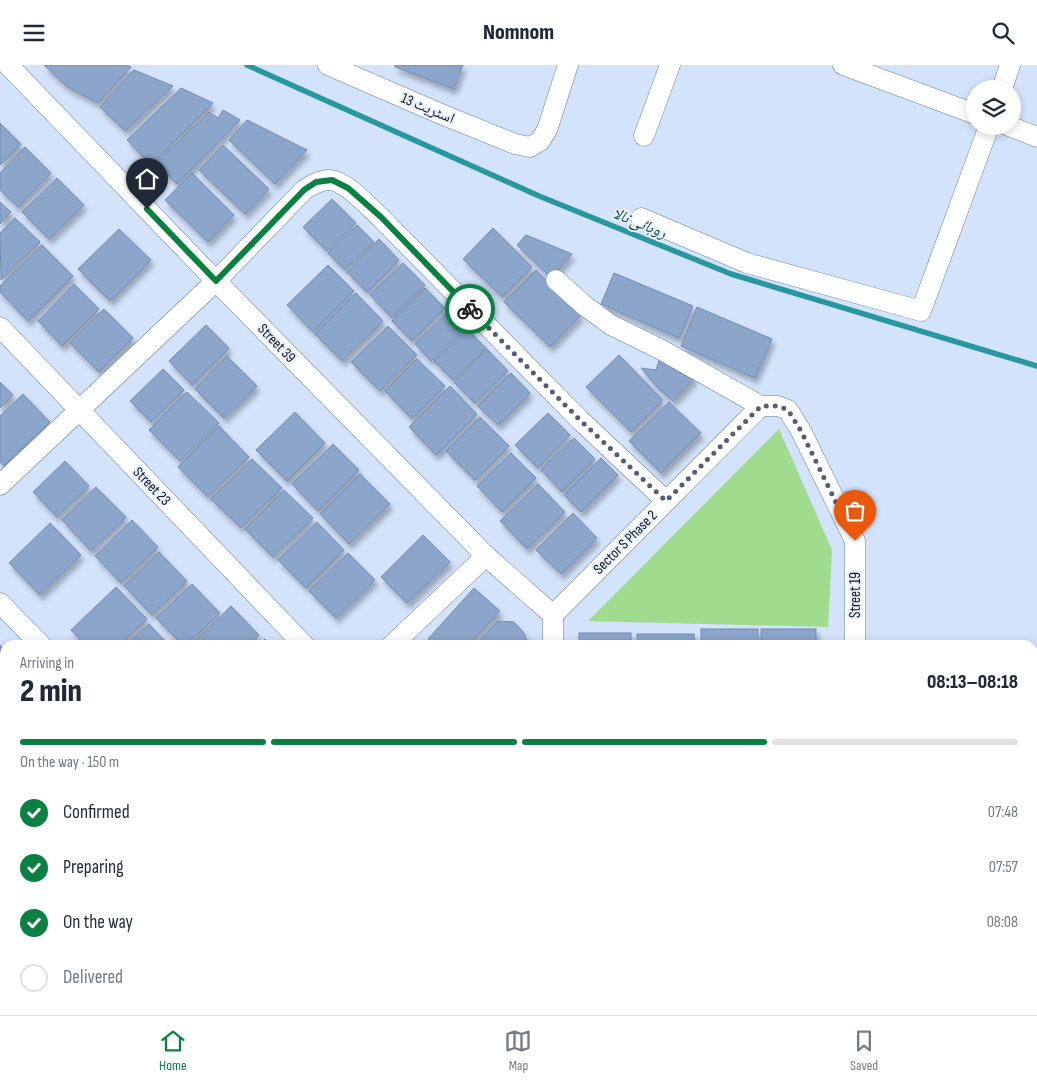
<!DOCTYPE html>
<html lang="en">
<head>
<meta charset="utf-8">
<style>
	:root { --surface:#fff; --page:#f2f2f3; --text:#1f2937; --muted:#747a83; --line:#e0e1e3; --accent:#0b8043 }
	body { margin:0; font-family:"Sofia Sans Condensed","Noto Naskh Arabic",sans-serif; background:var(--page); color:var(--text); height:100vh; display:flex; flex-direction:column; font-size:19px; white-space:nowrap }
	* { box-sizing:border-box; margin:0 }
	p { font-size:16px; color:var(--muted) }
	.icon { flex:none; width:28px; height:28px; fill:none; stroke:currentColor; stroke-width:2; stroke-linecap:round; stroke-linejoin:round }
	.map { position:relative; flex:1; overflow:hidden }
	.details { position:absolute; left:0px; top:575px; width:1038px; height:375px; display:flex; flex-direction:column; background:var(--surface); border-radius:15px 15px 0 0; box-shadow:0 2px 8px #0003 }
	.details>* { flex:none }
	.controls { position:absolute; left:966px; top:15px; display:grid; gap:10px }
	.controls a { display:grid; place-items:center; width:55px; height:55px; border-radius:50%; background:var(--surface); box-shadow:0 2px 8px #0003; font-size:25px }
	.pin { position:absolute; display:grid; place-items:center; width:42px; height:42px; color:#fff; margin:-51px -21px; border-radius:50% 50% 50% 0; rotate:-45deg; box-shadow:0 0 5px #0007 }
	.pin .icon { rotate:45deg }
	.courier { position:absolute; display:grid; place-items:center; width:50px; height:50px; margin:-25px; border:4px solid #0b8043; border-radius:50%; background:#fff; color:#222; box-shadow:0 1px 6px #0007 }
	.head em { font-style:normal; font-weight:800 }
	.head div { display:flex; flex-direction:column-reverse }
	.head { display:flex; align-items:center; justify-content:space-between; height:85px; padding:0 20px }
	h1 { font-size:32px; font-weight:800; line-height:38px }
	.bar { display:grid; grid-template-columns:repeat(4,1fr); gap:8px 5px; align-content:center; height:60px; padding:0 20px }
	.bar i { height:6px; border-radius:4px; background:var(--line) }
	.bar .current { background:var(--accent) }
	.bar p { grid-column:span 4 }
	ol { padding:0 20px; list-style:none }
	li { display:flex; align-items:center; gap:15px; height:55px }
	li p { margin-inline-start:auto }
	li .icon { padding:5px; border-radius:50%; background:var(--accent); color:#fff; stroke-width:4 }
	li:last-child { color:var(--muted) }
	li i { width:28px; height:28px; border:2px solid var(--line); border-radius:50% }
	header { display:flex; justify-content:space-between; align-items:center; height:65px; padding:0 20px; background:var(--surface); font-size:22px; font-weight:800 }
	.tabs { display:flex; justify-content:space-around; align-items:center; height:70px; border-top:1px solid var(--line); background:var(--surface); font-size:14px; color:var(--muted) }
	.tabs a { display:grid; justify-items:center; gap:2px }
	.tabs .current { color:var(--accent) }
	.map>svg:first-child { display:block }
	.green { fill:#a1db8d }
	.lines { fill:none; stroke-linecap:round; stroke-linejoin:round }
	.stream { stroke:#29979f; stroke-width:5.5 }
	.building { fill:#8ba5cb; stroke:#728bb0; filter:url(#shadow) }
	.street-casing { stroke:#647ca1; stroke-width:21 }
	.street { stroke:#fff; stroke-width:20 }
	.done { stroke:#535f71; stroke-width:5; stroke-dasharray:0 9 }
	.route { stroke:#0b8043; stroke-width:6 }
	.labels { text-anchor:middle; stroke-width:4; stroke-linejoin:round; paint-order:stroke }
	.street-label { font-size:15px; fill:#0e1826; stroke:#eaeff8 }
	.water-label { font-size:16px; font-style:italic; fill:#094b4d; stroke:#eaeff8 }
</style>
</head>
<body>
<header><svg class="icon" aria-label="menu" viewBox="0 0 24 24"><path d="M4 6h16M4 12h16M4 18h16"/></svg>Nomnom<svg class="icon" aria-label="search" viewBox="0 0 24 24"><circle cx="10" cy="10" r="6"/><path d="M15 15l6 6"/></svg></header>
<div class="map">
<svg width="1037" height="950" viewBox="0 0 1037 950">
	<defs>
		<filter id="shadow"><feDropShadow dx="3" dy="5.5" stdDeviation="2.5" flood-color="#0004"/></filter>
	</defs>
	<rect width="100%" height="100%" fill="#d3e3fb"/>
	<g class="green">
		<path d="M779,364L832,485L828,562L588,556Z"/>
		<path d="M1032,817H1037V950H881V945H1032Z"/>
	</g>
	<g class="lines">
		<path class="stream" d="M247,0L539,131L731,209L1037,301"/>
	</g>
	<g class="building">
		<path d="M44,0H126L131,2L98,38L66,21Z"/>
		<path d="M395,0H463L454,24L395,2Z"/>
		<path d="M134,5L173,21L125,66L100,42Z"/>
		<path d="M181,23L213,38L151,100L127,75Z"/>
		<path d="M223,45L240,55L177,119L156,98L209,47L218,53Z"/>
		<path d="M247,55L307,85L275,119L229,75Z"/>
		<path d="M0,58L21,79L0,100Z"/>
		<path d="M223,80L269,124L245,149L199,105Z"/>
		<path d="M25,82L51,108L18,142L0,125V108Z"/>
		<path d="M192,108L234,150L208,177L165,135Z"/>
		<path d="M57,113L84,140L49,174L22,147Z"/>
		<path d="M332,134L356,158L327,186L303,162Z"/>
		<path d="M0,137L11,147L0,159Z"/>
		<path d="M15,153L40,177L1,215L0,168Z"/>
		<path d="M357,160L374,177L345,205L328,188Z"/>
		<path d="M493,163L532,202L502,232L463,194Z"/>
		<path d="M119,164L151,195L110,236L78,204Z"/>
		<path d="M526,170L572,189L551,213L517,180Z"/>
		<path d="M379,174L399,195L367,227L347,207Z"/>
		<path d="M42,180L73,211L28,256L0,227V221Z"/>
		<path d="M403,198L425,220L392,253L370,230Z"/>
		<path d="M328,200L354,226L313,267L287,240Z"/>
		<path d="M536,205L581,250L550,282L504,237Z"/>
		<path d="M614,208L693,241L679,273L601,239Z"/>
		<path d="M74,219L99,244L62,281L38,256Z"/>
		<path d="M425,223L445,243L412,276L392,256Z"/>
		<path d="M356,228L383,256L342,296L315,269Z"/>
		<path d="M697,242L772,274L755,313L681,281Z"/>
		<path d="M104,244L133,273L99,307L70,278Z"/>
		<path d="M448,247L464,264L431,296L415,279Z"/>
		<path d="M206,260L229,283L192,320L169,296Z"/>
		<path d="M388,261L417,290L380,326L351,297Z"/>
		<path d="M467,264L486,283L453,315L434,296Z"/>
		<path d="M487,284L508,306L475,338L454,317Z"/>
		<path d="M619,290L663,335L631,367L586,322Z"/>
		<path d="M227,291L257,321L224,353L195,324Z"/>
		<path d="M660,293L679,308H691L694,314L673,336L658,323L641,303L656,305Z"/>
		<path d="M417,294L445,321L412,354L385,326Z"/>
		<path d="M163,304L184,325L151,357L130,336Z"/>
		<path d="M511,308L530,328L498,360L478,341Z"/>
		<path d="M0,317L13,330L0,343Z"/>
		<path d="M450,321L477,349L436,390L409,362Z"/>
		<path d="M187,327L219,358L180,396L149,365Z"/>
		<path d="M23,329L50,357L4,401L0,397V351Z"/>
		<path d="M669,337L701,368L661,408L629,376Z"/>
		<path d="M295,347L325,378L287,416L256,385Z"/>
		<path d="M548,348L570,370L538,403L515,380Z"/>
		<path d="M480,352L509,381L475,415L446,386Z"/>
		<path d="M219,361L249,392L208,432L178,402Z"/>
		<path d="M574,373L595,394L562,427L541,405Z"/>
		<path d="M333,379L359,405L318,446L292,419Z"/>
		<path d="M511,388L536,413L502,447L477,421Z"/>
		<path d="M601,393L618,410L581,447L564,430Z"/>
		<path d="M252,394L282,423L241,463L211,434Z"/>
		<path d="M65,396L89,421L57,452L33,427Z"/>
		<path d="M360,409L390,439L349,479L320,449Z"/>
		<path d="M538,419L565,447L527,484L500,456Z"/>
		<path d="M96,422L126,452L91,486L62,455Z"/>
		<path d="M284,425L313,453L273,492L245,464Z"/>
		<path d="M573,448L597,473L561,509L536,485Z"/>
		<path d="M132,455L158,482L121,518L95,491Z"/>
		<path d="M317,457L344,485L306,523L278,495Z"/>
		<path d="M50,458L81,490L40,530L9,498Z"/>
		<path d="M423,470L450,497L407,538L381,512Z"/>
		<path d="M159,487L187,516L152,550L124,521Z"/>
		<path d="M348,488L375,515L336,553L309,526Z"/>
		<path d="M192,519L220,548L186,580H183L156,553Z"/>
		<path d="M116,522L147,554L120,580H85L71,565Z"/>
		<path d="M474,523L500,546L469,580H434L428,574Z"/>
		<path d="M231,541L259,570L249,580H191Z"/>
		<path d="M498,556L514,557L524,568L528,580H475Z"/>
		<path d="M149,559L169,580H126Z"/>
		<rect x="701" y="564" width="57" height="16"/>
		<rect x="761" y="564" width="55" height="16"/>
		<rect x="579" y="568" width="52" height="12"/>
		<path d="M637,569H694L695,580H637Z"/>
		<path d="M265,574L271,580H258Z"/>
		<path d="M0,580L5,585V593L0,598Z"/>
		<path d="M5,599V652L0,657V604Z"/>
		<path d="M0,679L5,683V715L0,720Z"/>
		<path d="M5,723V743L0,742V728Z"/>
		<path d="M3,874H5V930L2,929Z"/>
		<path d="M8,945H65V950H7Z"/>
		<rect x="80" y="945" width="58" height="5"/>
		<path d="M203,945H266L265,950H203Z"/>
		<path d="M582,945L628,946V950H582Z"/>
	</g>
	<g class="lines">
		<defs>
			<g id="street">
				<path d="M8,0L216,216L486,491L553,550"/>
				<path d="M328,0L441,49L515,79L530,82L540,76L547,65L568,0"/>
				<path d="M843,0L975,49"/>
				<path d="M1002,24L1010,0"/>
				<path d="M1009,61L1037,72"/>
				<path d="M644,71L670,0"/>
				<path d="M641,153L747,198L921,246L989,61"/>
				<path d="M556,215L585,241L611,260L660,284L761,341"/>
				<path d="M0,262L304,580"/>
				<path d="M761,341H778L788,345L801,366L855,476V580"/>
				<path d="M0,420L216,216L304,125C312,120 320,115 330,115C346,116 369,142 381,153L580,355L666,436"/>
				<path d="M0,538L41,580"/>
				<path d="M553,550L761,341"/>
				<path d="M553,550V580"/>
				<path d="M392,580L486,491"/>
				<path d="M0,779H5"/>
				<path d="M177,950V945"/>
				<path d="M363,950V945"/>
				<path d="M555,950V945"/>
				<path d="M856,950L857,945"/>
			</g>
		</defs>
		<use href="#street" class="street-casing"/>
		<use href="#street" class="street"/>
	</g>
	<g class="lines">
		<path class="done" d="M470,244L580,355L666,436L761,341H778L788,345L801,366L855,476"/>
		<path class="route" d="M147,144L216,216L304,125L316,117L332,115L348,123L381,152L470,244"/>
	</g>
	<g class="labels">
		<g class="street-label">
			<text transform="translate(428 43) rotate(23)" y="5">اسٹریٹ 13</text>
			<text transform="translate(277 278) rotate(46)" y="5">Street 39</text>
			<text transform="translate(152 421) rotate(46)" y="5">Street 23</text>
			<text transform="translate(625 477) rotate(-45)" y="5">Sector S Phase 2</text>
			<text transform="translate(855 530) rotate(-90)" y="5">Street 19</text>
		</g>
		<g class="water-label">
			<text transform="translate(640 157) rotate(22)" y="6">روہائی نالا</text>
		</g>
	</g>
</svg>
<div class="controls">
<a><svg class="icon" aria-label="layers" viewBox="0 0 24 24"><path d="M12 4l9 5-9 5-9-5zM3 14l9 5 9-5"/></svg></a>
</div>
<div class="pin" style="left:855px;top:476px;background:#ea580c"><svg class="icon" aria-label="bag" viewBox="0 0 24 24"><path d="M5 8h14l-1 12H6zM9 8a3 3 0 0 1 6 0"/></svg></div>
<div class="pin" style="left:147px;top:144px;background:#1f2937"><svg class="icon" aria-label="home" viewBox="0 0 24 24"><path d="M3 11l9-7 9 7M6 9v11h12V9"/></svg></div>
<div class="courier" style="left:470px;top:244px"><svg class="icon" aria-label="bike" viewBox="0 0 24 24"><circle cx="6" cy="16" r="4"/><circle cx="18" cy="16" r="4"/><path d="M6 16l4-8h5l3 8M10 8l3 8H6M13 5h3"/></svg></div>
<section class="details">
<div class="head"><div><h1>2 min</h1><p>Arriving in</p></div><em>08:13–08:18</em></div>
<div class="bar"><i class="current"></i><i class="current"></i><i class="current"></i><i></i><p>On the way · 150 m</p></div>
<ol>
<li><svg class="icon" aria-label="check" viewBox="0 0 24 24"><path d="M5 12l5 5 9-10"/></svg>Confirmed<p>07:48</p></li>
<li><svg class="icon" aria-label="check" viewBox="0 0 24 24"><path d="M5 12l5 5 9-10"/></svg>Preparing<p>07:57</p></li>
<li><svg class="icon" aria-label="check" viewBox="0 0 24 24"><path d="M5 12l5 5 9-10"/></svg>On the way<p>08:08</p></li>
<li><i></i>Delivered</li>
</ol>
</section>
</div>
<nav class="tabs">
<a class="current"><svg class="icon" aria-label="home" viewBox="0 0 24 24"><path d="M3 11l9-7 9 7M6 9v11h12V9"/></svg>Home</a>
<a><svg class="icon" aria-label="map" viewBox="0 0 24 24"><path d="M3 6l6-2 6 2 6-2v14l-6 2-6-2-6 2zM9 4v14M15 6v14"/></svg>Map</a>
<a><svg class="icon" aria-label="saved" viewBox="0 0 24 24"><path d="M7 4h10v16l-5-4-5 4z"/></svg>Saved</a>
</nav>
</body>
</html>
